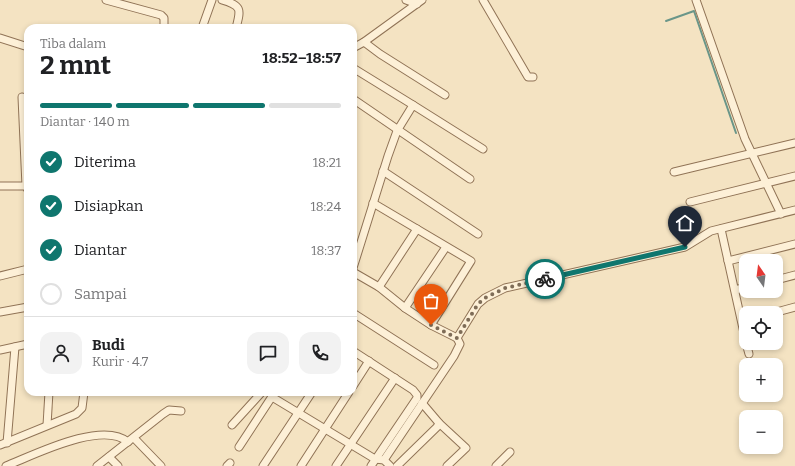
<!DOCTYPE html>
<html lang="id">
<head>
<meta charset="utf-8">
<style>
	:root { --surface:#fff; --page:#f2f2f2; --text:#202124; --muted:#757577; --line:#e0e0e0; --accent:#0f766e }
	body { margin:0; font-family:Bitter,serif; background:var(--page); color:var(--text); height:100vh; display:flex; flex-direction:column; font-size:15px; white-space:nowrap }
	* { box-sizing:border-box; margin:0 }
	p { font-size:13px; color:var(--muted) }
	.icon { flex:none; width:22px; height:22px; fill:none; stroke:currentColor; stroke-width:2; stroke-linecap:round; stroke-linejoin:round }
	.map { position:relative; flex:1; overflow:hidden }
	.details { position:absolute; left:24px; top:24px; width:333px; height:372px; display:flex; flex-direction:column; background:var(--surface); border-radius:12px; box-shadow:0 2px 6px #0003 }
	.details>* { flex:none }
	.needle { width:26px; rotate:346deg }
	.tools { position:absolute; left:739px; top:254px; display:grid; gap:8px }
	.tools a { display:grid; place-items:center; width:44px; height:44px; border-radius:8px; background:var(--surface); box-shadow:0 2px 6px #0003; font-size:20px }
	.pin { position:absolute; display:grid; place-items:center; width:34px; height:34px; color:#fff; margin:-41px -17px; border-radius:50% 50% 50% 0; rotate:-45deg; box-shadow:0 0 4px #0007 }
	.pin .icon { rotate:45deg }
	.courier { position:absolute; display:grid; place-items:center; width:40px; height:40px; margin:-20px; border:3px solid #0f766e; border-radius:50%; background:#fff; color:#222; box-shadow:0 1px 5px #0007 }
	.overview em { font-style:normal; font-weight:700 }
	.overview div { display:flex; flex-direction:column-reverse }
	.overview { display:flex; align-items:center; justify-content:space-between; height:68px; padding:0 16px }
	h1 { font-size:26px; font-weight:700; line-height:30px }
	.bar { display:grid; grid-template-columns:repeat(4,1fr); gap:6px 4px; align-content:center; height:48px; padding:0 16px }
	.bar i { height:5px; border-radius:3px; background:var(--line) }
	.bar .selected { background:var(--accent) }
	.bar p { grid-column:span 4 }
	.line { display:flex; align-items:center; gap:10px; padding:0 16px; border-top:1px solid var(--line) }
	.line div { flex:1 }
	.round { display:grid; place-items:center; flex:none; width:42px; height:42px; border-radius:12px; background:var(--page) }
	ol { padding:0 16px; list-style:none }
	li { display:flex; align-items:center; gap:12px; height:44px }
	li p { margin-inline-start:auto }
	li .icon { padding:4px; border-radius:50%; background:var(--accent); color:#fff; stroke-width:4 }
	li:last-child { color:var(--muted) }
	li i { width:22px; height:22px; border:2px solid var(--line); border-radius:50% }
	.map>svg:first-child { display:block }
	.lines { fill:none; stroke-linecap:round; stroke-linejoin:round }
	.stream { stroke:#6a9689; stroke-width:2 }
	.minor-casing { stroke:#907356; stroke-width:9 }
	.minor { stroke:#fdf0d7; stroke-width:7 }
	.done { stroke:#7e6c57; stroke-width:4; stroke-dasharray:0 7.2 }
	.route { stroke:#0f766e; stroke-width:5 }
</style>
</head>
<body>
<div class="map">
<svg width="795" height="466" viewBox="0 0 795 466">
	<rect width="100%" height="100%" fill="#f4e3c2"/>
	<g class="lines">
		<path class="stream" d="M666,21L694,11L736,133"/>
		<defs>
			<g id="minor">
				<path d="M106,0L161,15L164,18V28"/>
				<path d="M222,0C242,6 241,9 236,28"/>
				<path d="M406,0L417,4"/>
				<path d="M483,0L528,77H533"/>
				<path d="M696,0L745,139L781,214"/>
				<path d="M202,28L212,0"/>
				<path d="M0,38L28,47"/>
				<path d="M364,42L422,0"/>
				<path d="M353,48L364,42L380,54L445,95"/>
				<path d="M353,68L413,105"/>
				<path d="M22,97L26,186L28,190"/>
				<path d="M353,99L470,179"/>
				<path d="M383,171L478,234"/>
				<path d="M674,172L795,143"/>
				<path d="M0,186H26"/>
				<path d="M690,202L795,176"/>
				<path d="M373,203L471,261L431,325"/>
				<path d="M721,229L746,342"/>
				<path d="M728,261L795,244"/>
				<path d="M353,268L388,156L397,131L413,105L483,149"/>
				<path d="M353,272L379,287L405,308L431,325L457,338"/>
				<path d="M0,276L28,269"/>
				<path d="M776,280L795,275"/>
				<path d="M379,287L417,229"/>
				<path d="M735,290L746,287"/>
				<path d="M405,308L446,247"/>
				<path d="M0,312L28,307"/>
				<path d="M353,313L434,365"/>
				<path d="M773,313L795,307"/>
				<path d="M746,343L749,354"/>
				<path d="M0,350L28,344"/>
				<path d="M353,351L413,390L417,395V398L371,466"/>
				<path d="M353,386L369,361"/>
				<path d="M272,397L375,459L384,460L390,466"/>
				<path d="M439,423L466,448L447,466"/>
				<path d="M47,425L49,392"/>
				<path d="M232,425L262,392"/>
				<path d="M134,438L161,466"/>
				<path d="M7,443L15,347"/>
				<path d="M0,445L76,414L82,408L84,392"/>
				<path d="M239,447L275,392"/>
				<path d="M109,457L118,466"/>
				<path d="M384,460L454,356L460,344L457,338L478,304L485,298L505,288L685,247L711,231L795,210"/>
				<path d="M6,466C34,455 102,420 128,442"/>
				<path d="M97,466L163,414L169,410L181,411"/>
				<path d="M227,466L230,463"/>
				<path d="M263,466L312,392"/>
				<path d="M301,466L349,392"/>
				<path d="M336,466L395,378"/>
				<path d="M397,466L437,427L439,423L422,403"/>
				<path d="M496,466L510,452"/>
			</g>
		</defs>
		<use href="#minor" class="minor-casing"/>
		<use href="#minor" class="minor"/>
	</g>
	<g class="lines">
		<path class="done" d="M431,325L457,338L478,304L485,298L505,288L545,279"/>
		<path class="route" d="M545,279L685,247"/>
	</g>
</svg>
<div class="tools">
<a><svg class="needle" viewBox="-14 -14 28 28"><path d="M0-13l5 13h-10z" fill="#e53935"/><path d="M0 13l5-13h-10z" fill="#757577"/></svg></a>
<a><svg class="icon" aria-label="locate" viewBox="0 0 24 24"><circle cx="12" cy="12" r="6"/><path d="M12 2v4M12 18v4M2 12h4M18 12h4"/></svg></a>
<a>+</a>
<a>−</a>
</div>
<div class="pin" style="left:431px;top:325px;background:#ea580c"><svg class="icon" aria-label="bag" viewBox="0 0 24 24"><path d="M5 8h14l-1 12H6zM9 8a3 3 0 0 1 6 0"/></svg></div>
<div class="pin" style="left:685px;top:247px;background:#1f2937"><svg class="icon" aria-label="home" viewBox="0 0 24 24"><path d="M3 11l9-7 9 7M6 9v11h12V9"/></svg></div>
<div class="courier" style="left:545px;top:279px"><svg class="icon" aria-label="bike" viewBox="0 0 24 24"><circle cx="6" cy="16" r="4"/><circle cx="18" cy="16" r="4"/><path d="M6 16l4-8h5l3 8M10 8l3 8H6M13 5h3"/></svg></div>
<section class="details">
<div class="overview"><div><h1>2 mnt</h1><p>Tiba dalam</p></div><em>18:52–18:57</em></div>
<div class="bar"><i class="selected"></i><i class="selected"></i><i class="selected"></i><i></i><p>Diantar · 140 m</p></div>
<ol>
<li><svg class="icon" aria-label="check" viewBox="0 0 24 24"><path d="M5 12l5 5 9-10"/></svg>Diterima<p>18:21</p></li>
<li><svg class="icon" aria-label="check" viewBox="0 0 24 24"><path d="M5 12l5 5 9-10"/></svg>Disiapkan<p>18:24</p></li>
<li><svg class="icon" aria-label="check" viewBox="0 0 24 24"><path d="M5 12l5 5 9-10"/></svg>Diantar<p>18:37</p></li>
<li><i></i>Sampai</li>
</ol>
<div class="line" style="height:72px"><a class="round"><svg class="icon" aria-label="person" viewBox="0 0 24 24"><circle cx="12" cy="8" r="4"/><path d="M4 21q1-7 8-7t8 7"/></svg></a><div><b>Budi</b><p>Kurir · 4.7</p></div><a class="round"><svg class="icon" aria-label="chat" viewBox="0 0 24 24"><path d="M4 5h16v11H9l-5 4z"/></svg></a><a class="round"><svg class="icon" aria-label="phone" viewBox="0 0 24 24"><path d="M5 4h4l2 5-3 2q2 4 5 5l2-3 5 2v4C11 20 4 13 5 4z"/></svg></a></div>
</section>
</div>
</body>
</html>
